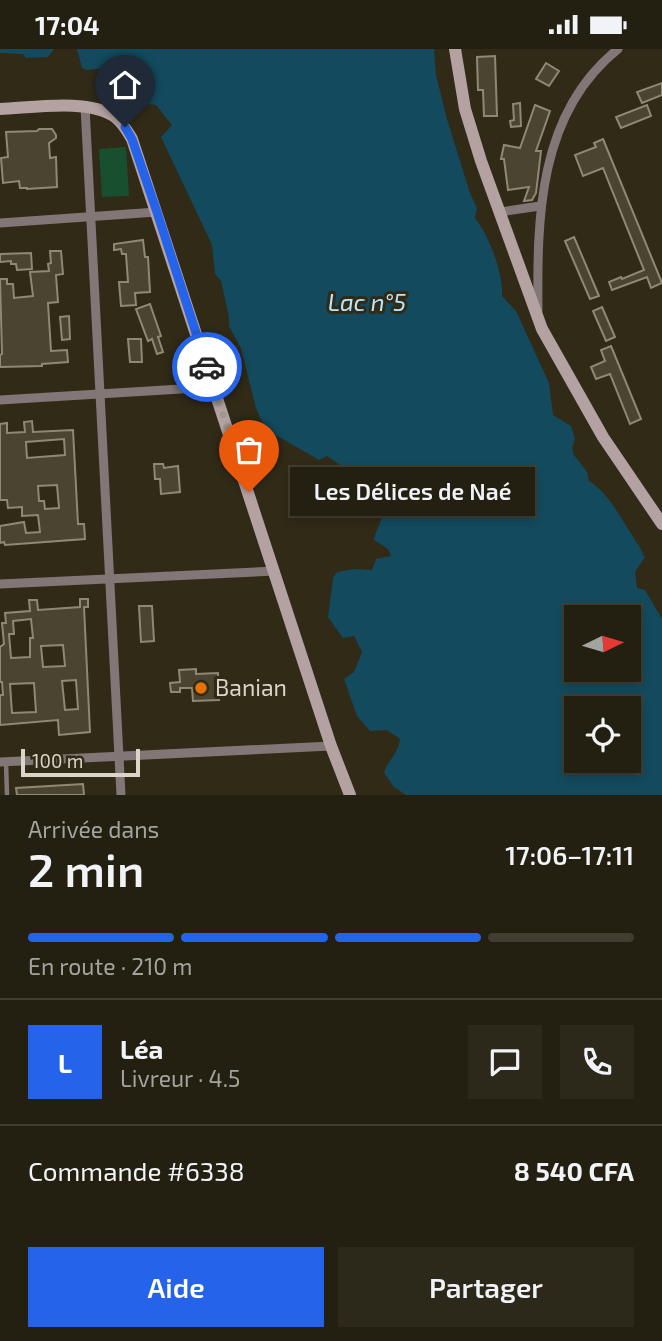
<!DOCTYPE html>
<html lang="fr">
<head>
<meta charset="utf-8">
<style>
	:root { --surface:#242011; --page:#2c281a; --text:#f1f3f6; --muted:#a3a39f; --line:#413e31; --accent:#2563eb }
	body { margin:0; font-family:"Exo 2",sans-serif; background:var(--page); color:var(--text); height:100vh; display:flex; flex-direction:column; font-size:26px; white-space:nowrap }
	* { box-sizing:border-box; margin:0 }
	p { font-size:23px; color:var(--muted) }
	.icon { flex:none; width:38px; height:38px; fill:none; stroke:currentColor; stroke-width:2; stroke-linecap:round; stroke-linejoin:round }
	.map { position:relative; height:746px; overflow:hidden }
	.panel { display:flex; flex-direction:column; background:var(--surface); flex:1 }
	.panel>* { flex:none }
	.needle { width:46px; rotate:85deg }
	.buttons { position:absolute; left:564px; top:556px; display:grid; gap:14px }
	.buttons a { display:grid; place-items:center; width:77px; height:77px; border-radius:0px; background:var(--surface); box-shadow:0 4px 10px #0003,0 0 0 2px var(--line); font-size:35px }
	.scale { position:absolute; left:21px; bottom:18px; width:119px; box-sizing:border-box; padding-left:7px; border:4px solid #d9d5c9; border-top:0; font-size:19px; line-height:24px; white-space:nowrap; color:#d9d5c9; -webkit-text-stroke:5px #302a17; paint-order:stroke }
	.pin { position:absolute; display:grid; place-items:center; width:60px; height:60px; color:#fff; margin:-72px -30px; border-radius:50% 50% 50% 0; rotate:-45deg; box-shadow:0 0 7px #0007 }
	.pin .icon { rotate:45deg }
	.courier { position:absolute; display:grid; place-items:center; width:70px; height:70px; margin:-35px; border:5px solid #2563eb; border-radius:50%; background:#fff; color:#222; box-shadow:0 2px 9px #0007 }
	.bubble { position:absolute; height:49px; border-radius:0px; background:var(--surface); box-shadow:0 4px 10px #0003,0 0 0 2px var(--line); font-size:23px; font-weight:600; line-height:49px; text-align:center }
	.headline em { font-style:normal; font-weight:600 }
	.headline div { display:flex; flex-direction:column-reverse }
	.headline { display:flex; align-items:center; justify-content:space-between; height:119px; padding:0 28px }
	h1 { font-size:46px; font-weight:600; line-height:52px }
	.bar { display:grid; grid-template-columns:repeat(4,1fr); gap:10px 7px; align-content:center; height:84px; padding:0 28px }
	.bar i { height:9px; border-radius:5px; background:var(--line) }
	.bar .selected { background:var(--accent) }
	.bar p { grid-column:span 4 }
	.line { display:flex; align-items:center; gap:18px; padding:0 28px; border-top:2px solid var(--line) }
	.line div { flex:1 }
	.round { display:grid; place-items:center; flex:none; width:74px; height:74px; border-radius:0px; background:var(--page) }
	.button { display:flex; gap:14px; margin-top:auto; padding:14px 28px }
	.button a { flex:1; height:80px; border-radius:0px; background:var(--accent); color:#fff; font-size:28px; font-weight:600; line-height:80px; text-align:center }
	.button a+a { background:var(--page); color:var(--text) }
	.status { display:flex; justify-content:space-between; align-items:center; height:49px; padding:0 35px; background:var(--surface); direction:ltr }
	.status svg { height:19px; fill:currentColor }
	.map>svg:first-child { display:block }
	.green { fill:#174f2f }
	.water { fill:#134a5d; fill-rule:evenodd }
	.building { fill:#4a4430; stroke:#8f8973; stroke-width:2; fill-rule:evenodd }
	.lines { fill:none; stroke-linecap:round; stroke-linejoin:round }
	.lane { stroke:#827676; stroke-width:4.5 }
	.street { stroke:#827676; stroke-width:9 }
	.secondary { stroke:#b4a1a2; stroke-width:12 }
	.done { stroke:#9e998b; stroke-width:7; stroke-dasharray:0 12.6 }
	.route { stroke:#2563eb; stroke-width:9 }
	.food-dot { fill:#e8710a; stroke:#302a17; stroke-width:2.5 }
	.labels { text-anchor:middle; stroke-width:6; stroke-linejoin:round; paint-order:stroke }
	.poi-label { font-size:23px; fill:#d9d5c9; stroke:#302a17; text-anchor:start }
	.water-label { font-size:24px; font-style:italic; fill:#b9e7fa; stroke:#302a17 }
</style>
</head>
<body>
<div class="status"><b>17:04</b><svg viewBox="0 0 49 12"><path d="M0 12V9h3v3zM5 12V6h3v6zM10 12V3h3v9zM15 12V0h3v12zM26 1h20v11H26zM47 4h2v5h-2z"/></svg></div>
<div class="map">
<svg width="662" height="746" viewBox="0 0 662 746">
	<rect width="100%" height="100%" fill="#302a17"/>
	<path class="green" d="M126,98L129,147L102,148L99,100Z"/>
	<g class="water">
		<path d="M0,0H54L48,8L26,9L23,5L0,4Z"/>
		<path d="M77,0H434L436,26L447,70L470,144L477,159L475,169C489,186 504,226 502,247L516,262L549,334L553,366L571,377L575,390L572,399L574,406L587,423L589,432C611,446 622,472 637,494C641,498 641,503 645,508L635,523L637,539L645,541L662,570V746H406L394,738L384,724C388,711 399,703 400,690L387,681L370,682L357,667L344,630L354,623L362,603L354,587L343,589L328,568L333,529L337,523L354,520L372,521L376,510L391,507L388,500L374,491C376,480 381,474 383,464L371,458L369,448L381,441L383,434L374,425L346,420L327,407L319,411L279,388L267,385L256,359L241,300L229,277V268L221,232L215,225L212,196L161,88L172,76L156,56L147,55L140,57L142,53L123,39L116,26L107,19L86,21L82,19ZM576,569H628V621H576ZM576,660H628V712H576Z"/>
	</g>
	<g class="building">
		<path d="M495,7L497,67H484L483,41H478L477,8Z"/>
		<path d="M546,14L559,22L549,37L536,30Z"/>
		<path d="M662,34V46L642,54L637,43Z"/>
		<path d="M520,54L521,77L511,78L510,72L514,71L513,55Z"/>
		<path d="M535,56L550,62L536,102H541L536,144L532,151L524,152L529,138L508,141L504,110H501L504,96L520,99Z"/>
		<path d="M647,56L651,67L621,79L616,68Z"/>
		<path d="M39,80H52L56,86V89L49,94L50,109L56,108L57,138L27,140V139H20L19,132L3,134L1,109L8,108L6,83L37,82Z"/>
		<path d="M603,90L662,234L651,239L647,228L612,241L609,233L621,228L622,230L644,221L603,119L583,127L575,106L596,98L594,94Z"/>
		<path d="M574,188L599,247L590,250L565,192Z"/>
		<path d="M143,191L145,208H148L150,243L135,244L136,256L121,257L119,233H128L126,205H122L121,200L114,201V195Z"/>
		<path d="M50,202H61L63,225L56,226L58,253L48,254L51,302L67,301L68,313L42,315V317L0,318V306L2,305L0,230H7V235H13L14,249L33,247L30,223L49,222L48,215L51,214Z"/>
		<path d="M31,204L32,220L17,221L16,215H11V212L0,213V205Z"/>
		<path d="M150,255L161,287L158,288L163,303L157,305L152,290L148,292L136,260Z"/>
		<path d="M602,258L615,288L606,292L593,262Z"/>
		<path d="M69,267L70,290L62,291L60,268Z"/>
		<path d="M128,290H141L142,313H130Z"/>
		<path d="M611,297L641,370L630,375L610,325L596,330L591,318L605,312L601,301Z"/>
		<path d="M32,372L33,383L73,381L78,475H84L85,490L5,496L4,493L0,494V477L24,473L26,484L40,483L38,466L22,467V458L8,459L7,451H0V375L7,374V384L25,383L24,373ZM64,390L65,406L27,409L26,393ZM57,436L59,459L45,460L44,452H39L38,437Z"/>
		<path d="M154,415H163L164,419L178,417L180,443L161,445L160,430H155Z"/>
		<path d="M80,550H88V558H84L90,683L59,686L58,671L0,676V646H3L2,633H0V598L4,595L2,574H6L5,564L30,562L29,551H37L38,561L80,558ZM31,570L33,589H30V608L11,609L9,585H14L13,572ZM63,596L65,617L43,618L41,597ZM76,631L78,660L65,661L62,632ZM34,634L36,663L12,664L10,635Z"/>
		<path d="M139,557H152L154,592L141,593Z"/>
		<path d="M196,620V625L218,624L219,651L193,652L192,639H180V643H171L170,634L180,633L179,621Z"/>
		<path d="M83,735L84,746H17L16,739Z"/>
	</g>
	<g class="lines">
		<path class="lane" d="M6,713L7,746"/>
		<g class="street">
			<path d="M85,58L121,746"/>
			<path d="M500,163L540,157"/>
			<path d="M0,174L157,163"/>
			<path d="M538,262C537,169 538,64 618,0"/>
			<path d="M0,351L214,338"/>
			<path d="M0,535L275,522"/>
			<path d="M0,713L331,697"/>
		</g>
		<g class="secondary">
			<path d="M455,0L465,60L481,112L542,280L603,388L662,475"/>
			<path d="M0,60C31,59 89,49 115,68C123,74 127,82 132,90L331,697L350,746"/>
		</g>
	</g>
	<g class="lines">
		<path class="done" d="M207,318L249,443"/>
		<path class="route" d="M125,78L132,90L157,163L207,318"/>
	</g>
	<circle class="food-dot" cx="201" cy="639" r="7"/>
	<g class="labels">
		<g class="poi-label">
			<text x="215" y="647">Banian</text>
		</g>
		<g class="water-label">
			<text x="367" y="262">Lac n°5</text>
		</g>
	</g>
</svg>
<div class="buttons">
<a><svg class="needle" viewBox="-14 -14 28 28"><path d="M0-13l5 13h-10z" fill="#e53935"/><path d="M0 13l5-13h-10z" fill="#a3a39f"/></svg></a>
<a><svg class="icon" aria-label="locate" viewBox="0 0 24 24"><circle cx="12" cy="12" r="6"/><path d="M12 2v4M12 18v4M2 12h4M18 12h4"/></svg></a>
</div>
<div class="scale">100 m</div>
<div class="pin" style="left:249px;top:443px;background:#ea580c"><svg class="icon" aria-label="bag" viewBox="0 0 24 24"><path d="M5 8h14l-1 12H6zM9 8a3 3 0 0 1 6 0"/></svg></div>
<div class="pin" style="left:125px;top:78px;background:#1f2937"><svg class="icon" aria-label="home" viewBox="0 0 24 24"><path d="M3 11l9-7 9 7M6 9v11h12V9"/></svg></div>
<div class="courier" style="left:207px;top:318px"><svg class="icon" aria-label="car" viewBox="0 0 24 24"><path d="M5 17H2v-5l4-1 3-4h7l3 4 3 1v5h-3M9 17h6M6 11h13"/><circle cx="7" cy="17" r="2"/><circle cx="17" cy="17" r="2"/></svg></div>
<div class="bubble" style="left:290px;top:418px;width:245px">Les Délices de Naé</div>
</div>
<section class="panel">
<div class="headline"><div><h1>2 min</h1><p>Arrivée dans</p></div><em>17:06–17:11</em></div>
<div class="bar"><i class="selected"></i><i class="selected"></i><i class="selected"></i><i></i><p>En route · 210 m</p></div>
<div class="line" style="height:126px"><b class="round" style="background:var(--accent);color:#fff">L</b><div><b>Léa</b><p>Livreur · 4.5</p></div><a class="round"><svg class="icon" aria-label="chat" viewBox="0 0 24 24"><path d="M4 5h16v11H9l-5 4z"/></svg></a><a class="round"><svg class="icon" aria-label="phone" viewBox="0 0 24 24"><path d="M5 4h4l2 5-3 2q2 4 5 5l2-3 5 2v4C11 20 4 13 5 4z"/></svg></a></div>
<div class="line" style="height:91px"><div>Commande #6338</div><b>8 540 CFA</b></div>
<div class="button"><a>Aide</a><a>Partager</a></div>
</section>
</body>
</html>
